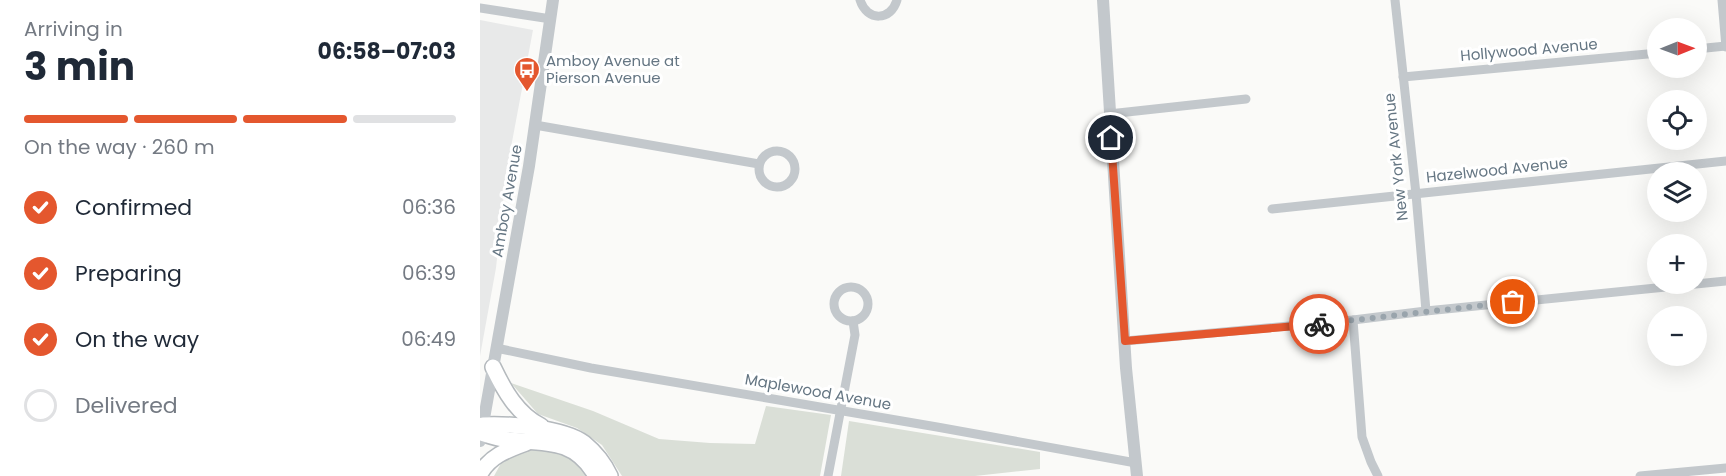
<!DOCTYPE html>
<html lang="en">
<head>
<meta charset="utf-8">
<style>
	:root { --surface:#fff; --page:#f6f6f7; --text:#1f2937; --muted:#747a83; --line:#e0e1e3; --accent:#e4572e }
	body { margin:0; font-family:Poppins,sans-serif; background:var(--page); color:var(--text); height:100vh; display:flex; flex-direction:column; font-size:22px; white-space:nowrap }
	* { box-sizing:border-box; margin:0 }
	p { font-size:20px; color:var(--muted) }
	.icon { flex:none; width:33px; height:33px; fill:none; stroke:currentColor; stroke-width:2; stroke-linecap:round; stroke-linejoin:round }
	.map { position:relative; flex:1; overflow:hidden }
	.side { display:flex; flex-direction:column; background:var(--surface); width:480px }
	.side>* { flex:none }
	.needle { width:39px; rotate:89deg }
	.controls { position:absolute; left:1167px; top:18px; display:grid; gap:12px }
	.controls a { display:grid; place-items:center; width:60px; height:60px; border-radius:50%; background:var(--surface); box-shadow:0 6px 24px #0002; font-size:30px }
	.pin { position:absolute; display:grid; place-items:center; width:51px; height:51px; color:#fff; margin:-26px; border:3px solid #fff; border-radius:50%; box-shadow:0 2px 6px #0007 }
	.courier { position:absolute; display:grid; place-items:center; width:60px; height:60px; margin:-30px; border:4px solid #e4572e; border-radius:50%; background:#fff; color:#222; box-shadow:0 2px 8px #0007 }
	.headline em { font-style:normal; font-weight:700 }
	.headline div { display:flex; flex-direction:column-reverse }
	.headline { display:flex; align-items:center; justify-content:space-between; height:102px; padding:0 24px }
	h1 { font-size:39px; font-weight:700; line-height:45px }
	.bar { display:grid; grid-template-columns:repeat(4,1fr); gap:9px 6px; align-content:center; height:72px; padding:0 24px }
	.bar i { height:8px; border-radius:4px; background:var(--line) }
	.bar .current { background:var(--accent) }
	.bar p { grid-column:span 4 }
	ol { padding:0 24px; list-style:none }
	li { display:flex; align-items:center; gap:18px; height:66px }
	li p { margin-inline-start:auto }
	li .icon { padding:6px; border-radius:50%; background:var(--accent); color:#fff; stroke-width:4 }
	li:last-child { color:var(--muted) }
	li i { width:33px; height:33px; border:3px solid var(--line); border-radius:50% }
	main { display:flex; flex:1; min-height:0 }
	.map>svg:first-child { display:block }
	.built { fill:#e8e9e9 }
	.green { fill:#dadfd7 }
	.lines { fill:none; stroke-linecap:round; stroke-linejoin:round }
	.trunk-casing { stroke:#b4b9bd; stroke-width:18 }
	.minor { stroke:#c3c8cc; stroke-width:9 }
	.tertiary { stroke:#c3c8cc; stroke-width:12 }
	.trunk { stroke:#fff; stroke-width:15 }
	.done { stroke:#99a4ac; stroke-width:6; stroke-dasharray:0 10.8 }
	.route { stroke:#e4572e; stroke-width:8 }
	.labels { text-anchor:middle; stroke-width:6; stroke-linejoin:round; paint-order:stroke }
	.street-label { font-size:15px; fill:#657683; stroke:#fff }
	.poi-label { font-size:15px; fill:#657683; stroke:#fff; text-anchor:start }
</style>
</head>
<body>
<main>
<section class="side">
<div class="headline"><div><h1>3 min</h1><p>Arriving in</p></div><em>06:58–07:03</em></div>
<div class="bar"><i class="current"></i><i class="current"></i><i class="current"></i><i></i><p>On the way · 260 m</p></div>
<ol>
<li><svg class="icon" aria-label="check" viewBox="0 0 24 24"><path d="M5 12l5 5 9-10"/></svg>Confirmed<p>06:36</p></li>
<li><svg class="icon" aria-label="check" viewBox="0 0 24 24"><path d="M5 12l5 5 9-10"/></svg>Preparing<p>06:39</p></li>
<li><svg class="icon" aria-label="check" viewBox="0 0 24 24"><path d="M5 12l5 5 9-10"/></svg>On the way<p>06:49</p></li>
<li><i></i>Delivered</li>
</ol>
</section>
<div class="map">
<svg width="1246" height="476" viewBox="0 0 1246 476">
	<rect width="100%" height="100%" fill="#fafaf8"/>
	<path class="built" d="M0,20L53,30L26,174L16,268L0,356Z"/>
	<g class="green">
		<path d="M31,383L113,411L179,439L230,443L275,444L286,406L351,415L340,476H142L122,445L97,428L58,414Z"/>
		<path d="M369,421L560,452V469L495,476H361Z"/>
		<path d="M54,445L70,446L98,460L109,476H14L25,456Z"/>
	</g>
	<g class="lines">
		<defs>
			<g id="trunk">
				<path d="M13,367C24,390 37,414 61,426"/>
				<path d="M3,425C30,424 82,427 104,443C115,452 124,463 130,476"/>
				<path d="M1,433C10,436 20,439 29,440C67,443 95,439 116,476"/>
				<path d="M0,474C10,456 27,450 46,443"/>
			</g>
		</defs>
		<use href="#trunk" class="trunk-casing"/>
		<g class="minor">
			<path d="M380,0C387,22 411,21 417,0"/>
			<path d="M915,0L936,194L946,311"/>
			<path d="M1242,0L1246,47"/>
			<path d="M0,8L71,19"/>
			<path d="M1216,49L1246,46"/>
			<path d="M923,77L1178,53"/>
			<path d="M629,114L766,99"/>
			<path d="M55,125L279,164"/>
			<circle cx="297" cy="169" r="18"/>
			<path d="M792,209L1246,161"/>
			<circle cx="371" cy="304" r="17"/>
			<path d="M873,320L882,437L891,462L898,476"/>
			<path d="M645,341L873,320L946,311L1246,281"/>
			<path d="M16,348L111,368L457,427L656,463"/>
			<path d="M348,476L375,335L373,321"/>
			<path d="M1160,476L1246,468"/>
		</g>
		<g class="tertiary">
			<path d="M623,0L646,368L657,476"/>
			<path d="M0,441L49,166L73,0"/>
		</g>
		<use href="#trunk" class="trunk"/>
	</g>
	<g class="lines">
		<path class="done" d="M839,324L1033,302"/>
		<path class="route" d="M631,138L645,341L839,324"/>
	</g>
	<defs>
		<symbol id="bus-pin" viewBox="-11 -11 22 30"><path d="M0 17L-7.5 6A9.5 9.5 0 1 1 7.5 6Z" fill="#e4572e" stroke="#fff"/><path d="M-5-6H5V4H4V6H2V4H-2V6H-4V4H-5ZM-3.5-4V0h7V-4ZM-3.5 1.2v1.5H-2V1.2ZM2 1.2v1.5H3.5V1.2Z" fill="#fff"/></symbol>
	</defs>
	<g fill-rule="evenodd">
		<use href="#bus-pin" x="32" y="55" width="30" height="40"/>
	</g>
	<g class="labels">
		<g class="street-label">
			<text transform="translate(1049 50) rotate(-5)" y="5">Hollywood Avenue</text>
			<text transform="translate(916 157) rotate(-96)" y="5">New York Avenue</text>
			<text transform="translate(1017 170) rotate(-6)" y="5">Hazelwood Avenue</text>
			<text transform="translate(27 201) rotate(-80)" y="5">Amboy Avenue</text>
			<text transform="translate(338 392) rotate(10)" y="5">Maplewood Avenue</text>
		</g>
		<g class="poi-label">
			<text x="66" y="66">Amboy Avenue at<tspan x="66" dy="17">Pierson Avenue</tspan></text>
		</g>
	</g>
</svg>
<div class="controls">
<a><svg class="needle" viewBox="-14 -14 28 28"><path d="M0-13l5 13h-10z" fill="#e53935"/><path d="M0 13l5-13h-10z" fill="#747a83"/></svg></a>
<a><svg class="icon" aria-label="locate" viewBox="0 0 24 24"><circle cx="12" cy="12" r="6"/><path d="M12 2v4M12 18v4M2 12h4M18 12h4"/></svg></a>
<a><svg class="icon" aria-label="layers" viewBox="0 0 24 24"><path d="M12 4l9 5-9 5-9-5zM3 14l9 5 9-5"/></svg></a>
<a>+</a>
<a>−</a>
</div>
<div class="pin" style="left:1033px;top:302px;background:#ea580c"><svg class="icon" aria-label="bag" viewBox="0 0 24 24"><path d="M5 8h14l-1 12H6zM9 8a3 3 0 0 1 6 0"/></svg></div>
<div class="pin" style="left:631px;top:138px;background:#1f2937"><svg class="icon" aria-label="home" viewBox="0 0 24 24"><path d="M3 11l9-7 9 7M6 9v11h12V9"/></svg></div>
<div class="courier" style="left:839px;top:324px"><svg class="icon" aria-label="bike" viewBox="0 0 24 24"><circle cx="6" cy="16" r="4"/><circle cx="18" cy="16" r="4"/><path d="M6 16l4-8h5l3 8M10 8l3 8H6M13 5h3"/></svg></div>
</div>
</main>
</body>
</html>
